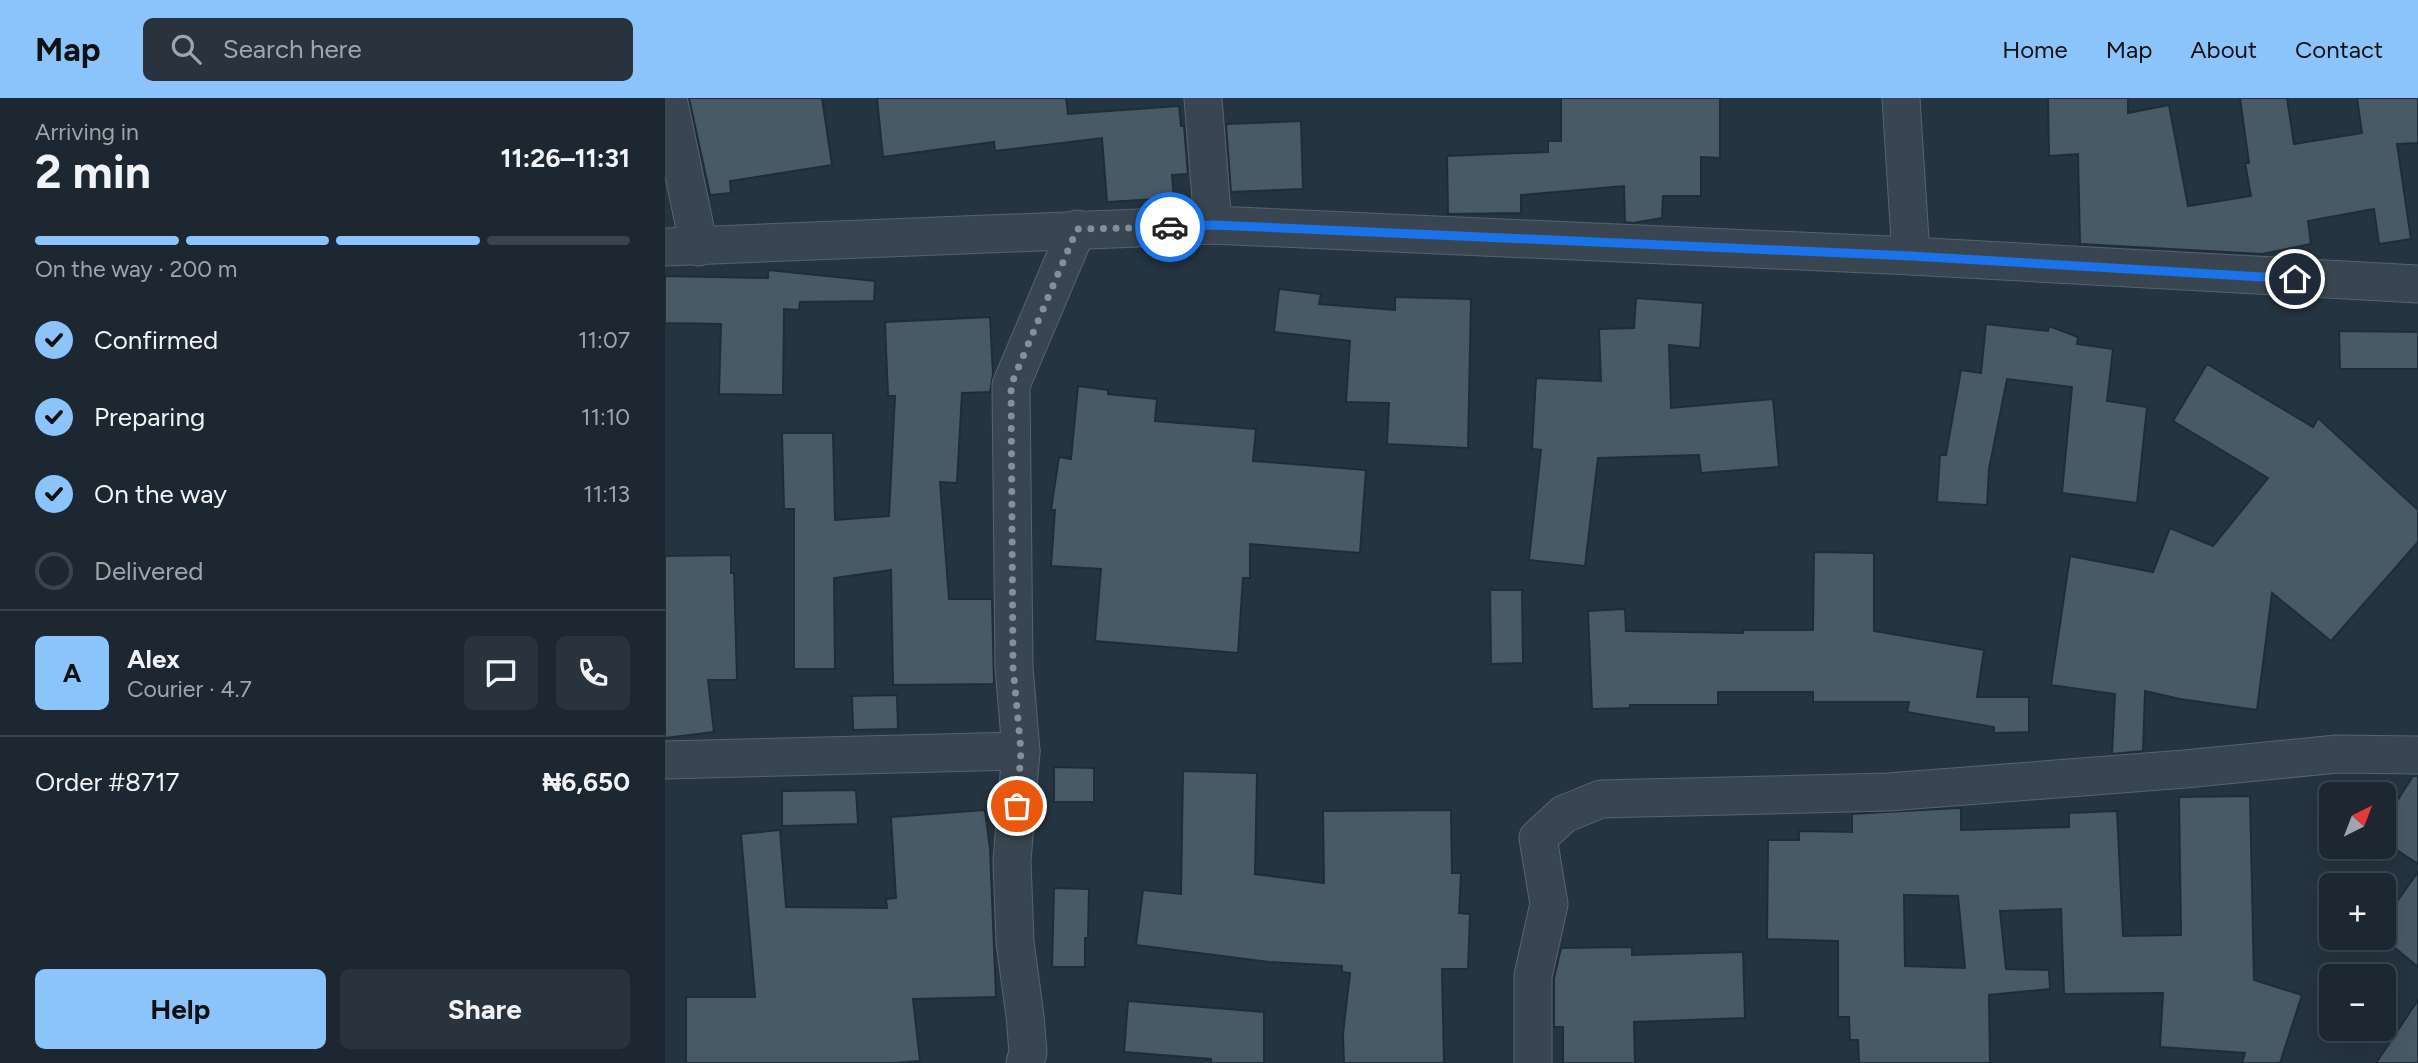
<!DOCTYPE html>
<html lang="en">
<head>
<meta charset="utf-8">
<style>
	:root { --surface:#1c2731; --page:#29333d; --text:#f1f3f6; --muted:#a0a5ab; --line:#3a444d; --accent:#8bc4fb }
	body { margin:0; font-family:Figtree,sans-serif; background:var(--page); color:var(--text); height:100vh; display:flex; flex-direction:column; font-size:26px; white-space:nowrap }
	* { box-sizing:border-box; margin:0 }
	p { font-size:23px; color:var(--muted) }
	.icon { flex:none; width:38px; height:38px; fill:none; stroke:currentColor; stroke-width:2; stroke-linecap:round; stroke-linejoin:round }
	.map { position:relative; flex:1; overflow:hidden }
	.drawer { display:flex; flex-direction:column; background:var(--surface); width:665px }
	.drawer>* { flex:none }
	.needle { width:46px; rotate:42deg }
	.tools { position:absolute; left:1654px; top:684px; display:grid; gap:14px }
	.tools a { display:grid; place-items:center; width:77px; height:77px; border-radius:10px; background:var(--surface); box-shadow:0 7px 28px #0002,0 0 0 2px var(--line); font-size:35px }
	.pin { position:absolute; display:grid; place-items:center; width:60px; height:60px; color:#fff; margin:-30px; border:4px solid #fff; border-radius:50%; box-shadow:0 2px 7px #0007 }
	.courier { position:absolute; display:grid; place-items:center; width:70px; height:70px; margin:-35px; border:5px solid #1a73e8; border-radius:50%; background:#fff; color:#222; box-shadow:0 2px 9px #0007 }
	.summary em { font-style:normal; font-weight:700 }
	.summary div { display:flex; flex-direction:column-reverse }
	.summary { display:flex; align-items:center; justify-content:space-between; height:119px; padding:0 35px }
	h1 { font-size:46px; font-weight:700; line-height:52px }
	.bar { display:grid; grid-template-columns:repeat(4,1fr); gap:10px 7px; align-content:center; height:84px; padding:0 35px }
	.bar i { height:9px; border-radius:5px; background:var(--line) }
	.bar .on { background:var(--accent) }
	.bar p { grid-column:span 4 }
	.line { display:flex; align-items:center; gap:18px; padding:0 35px; border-top:2px solid var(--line) }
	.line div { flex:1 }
	.round { display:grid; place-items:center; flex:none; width:74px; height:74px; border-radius:10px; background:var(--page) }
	ol { padding:0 35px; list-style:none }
	li { display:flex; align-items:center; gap:21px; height:77px }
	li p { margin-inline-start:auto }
	li .icon { padding:7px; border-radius:50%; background:var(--accent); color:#111; stroke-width:4 }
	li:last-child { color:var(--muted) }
	li i { width:38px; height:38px; border:4px solid var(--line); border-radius:50% }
	.primary-button { display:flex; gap:14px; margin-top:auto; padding:14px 35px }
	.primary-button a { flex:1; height:80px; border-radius:10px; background:var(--accent); color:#111; font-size:28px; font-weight:700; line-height:80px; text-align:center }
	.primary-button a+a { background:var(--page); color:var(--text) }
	header { display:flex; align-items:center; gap:42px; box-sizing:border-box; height:98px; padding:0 35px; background:var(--accent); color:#111 }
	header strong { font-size:33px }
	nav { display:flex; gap:38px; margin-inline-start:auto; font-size:24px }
	.search { width:490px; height:63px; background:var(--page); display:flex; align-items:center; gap:18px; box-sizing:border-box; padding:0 24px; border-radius:10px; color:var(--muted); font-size:26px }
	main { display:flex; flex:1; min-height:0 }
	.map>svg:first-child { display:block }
	.building { fill:#495a67; stroke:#202d38; stroke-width:2; fill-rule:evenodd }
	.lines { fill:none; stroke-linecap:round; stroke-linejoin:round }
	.minor-casing { stroke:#57646e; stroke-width:39 }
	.minor { stroke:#394651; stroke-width:37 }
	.done { stroke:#83909b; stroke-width:7; stroke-dasharray:0 12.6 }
	.route { stroke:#1a73e8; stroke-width:9 }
</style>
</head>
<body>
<header>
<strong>Map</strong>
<div class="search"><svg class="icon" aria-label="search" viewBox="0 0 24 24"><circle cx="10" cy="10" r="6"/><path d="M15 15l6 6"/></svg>Search here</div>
<nav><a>Home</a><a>Map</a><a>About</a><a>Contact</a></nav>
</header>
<main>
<section class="drawer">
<div class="summary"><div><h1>2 min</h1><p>Arriving in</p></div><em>11:26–11:31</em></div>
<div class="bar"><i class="on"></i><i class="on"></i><i class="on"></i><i></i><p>On the way · 200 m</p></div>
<ol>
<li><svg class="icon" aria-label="check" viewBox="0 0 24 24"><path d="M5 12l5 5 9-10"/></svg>Confirmed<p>11:07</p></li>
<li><svg class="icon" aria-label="check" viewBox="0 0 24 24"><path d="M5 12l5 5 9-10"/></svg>Preparing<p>11:10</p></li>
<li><svg class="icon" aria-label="check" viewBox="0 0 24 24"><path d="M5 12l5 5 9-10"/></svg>On the way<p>11:13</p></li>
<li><i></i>Delivered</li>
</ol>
<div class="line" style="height:126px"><b class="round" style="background:var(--accent);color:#111">A</b><div><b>Alex</b><p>Courier · 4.7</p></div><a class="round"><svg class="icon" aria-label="chat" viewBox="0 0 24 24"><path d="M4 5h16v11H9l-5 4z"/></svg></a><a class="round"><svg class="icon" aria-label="phone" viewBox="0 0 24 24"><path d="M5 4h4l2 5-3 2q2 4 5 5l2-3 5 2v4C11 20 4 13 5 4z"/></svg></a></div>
<div class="line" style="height:91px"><div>Order #8717</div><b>₦6,650</b></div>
<div class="primary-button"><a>Help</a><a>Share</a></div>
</section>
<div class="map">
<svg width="1753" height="965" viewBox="0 0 1753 965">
	<rect width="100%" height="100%" fill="#253441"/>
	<g class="building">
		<path d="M24,0H157L167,67L65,83L66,95L45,97Z"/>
		<path d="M212,0H401L403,16L514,8L516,28H519L523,76L507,77L509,100L442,104L437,40L330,53L329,44L218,59Z"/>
		<path d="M896,0H1055V60L1036,59V98H998L997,120L968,125L960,124L959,88L856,97V115L783,116L782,58L883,54V43H896Z"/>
		<path d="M1383,0H1463V15L1504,7L1523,108L1586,98L1580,65H1584L1575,0H1622L1629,46L1697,35L1692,0H1753V45L1732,46L1746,141L1714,146L1709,111L1643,123L1646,146L1597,156L1415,146L1413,56L1384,58Z"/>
		<path d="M636,23L638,91L566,94L561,26Z"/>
		<path d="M103,172L210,183L209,203L135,204L134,212L119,211L118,297L54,296L56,226L0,225V178L103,180Z"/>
		<path d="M614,191L656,196L654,206L730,212V199L806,201L803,350L722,346L724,305L681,304L685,243L609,234Z"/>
		<path d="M971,200L1038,205L1035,250L1004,247L1006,310L1108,301L1114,369L1036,375L1034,357L933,360L920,468L864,462L876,352L867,351L871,280L936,283L934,231L969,230Z"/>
		<path d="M325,219L328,276L325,294L297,295L292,385L275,384L284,501H327L329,586L228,587L226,472L169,480L170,571H129V411H119L117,335H168L170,422L224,418L230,298H223L220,224Z"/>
		<path d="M1321,226L1383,233L1384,228L1413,239L1412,246L1448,251L1442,303L1482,309L1472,405L1397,395L1407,289L1342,281L1324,371L1322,407L1272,404L1275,357H1281L1296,272L1316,275Z"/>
		<path d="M1674,233L1753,234V271H1675Z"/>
		<path d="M1542,266L1648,329L1653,320L1753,412V444L1666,543L1607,495L1592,612L1515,601L1480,593L1478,653L1447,656L1450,596L1386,587L1405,458L1488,474L1505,430L1548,448L1603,380L1508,323Z"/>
		<path d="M413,288L443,292V296L492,301L490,323L591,331L588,363L701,372L695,455L585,446V480H578L573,555L430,543L436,471L386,468L390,412H386L394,359L406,361Z"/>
		<path d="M1149,454L1209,455V533L1319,552L1312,599H1364V634L1329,635V629L1242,614L1244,604H1148V594H1053V607H965V610L927,611L923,513L960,511L961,533L1078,535V532H1148Z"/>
		<path d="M66,457V475H69L72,582H43L49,634L0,640V458Z"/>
		<path d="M825,492H857L858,565L826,566Z"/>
		<path d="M232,597L233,631L188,632L187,598Z"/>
		<path d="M389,669L429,670V704H389Z"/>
		<path d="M518,673L592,675L590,776L659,785L658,713L786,712L787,775H796L794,815L805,816L803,871H777L779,965H679L678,936L685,875L677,874V868L604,864L471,847L478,792L516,796Z"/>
		<path d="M1748,678H1753V766L1718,743V725Z"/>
		<path d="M191,692L193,726L117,728V693Z"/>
		<path d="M1585,698L1589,882L1637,897L1615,965H1577L1580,955L1495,949L1498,895L1399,896L1396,811L1335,813L1341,871L1384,872L1385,891L1324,897L1325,965H1194L1193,942H1185L1184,919H1173V843L1102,841L1103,742H1134V733L1187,734V716L1292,710H1296V732L1404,729V715L1452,713L1458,838L1516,837L1514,699ZM1239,797L1293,798L1300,870L1240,868Z"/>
		<path d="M320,712L325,751L331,899L248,901L255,963L228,965H21V899H90L76,736L115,732L121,809L222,810L221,801L231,800L226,719Z"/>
		<path d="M1753,774V869L1718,840V823Z"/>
		<path d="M389,790L424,791L423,840H420V869H387Z"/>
		<path d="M967,849V857L1078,854L1080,920L969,924L970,965H898V929H889V880L896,850Z"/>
		<path d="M1753,902V965H1711Z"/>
		<path d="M463,903L599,914V965H546V961L459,954Z"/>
	</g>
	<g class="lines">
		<defs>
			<g id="minor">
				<path d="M3,0L34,149"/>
				<path d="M538,0L548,127"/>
				<path d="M1236,0L1246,158"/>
				<path d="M0,149L548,127L1246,158L1753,186"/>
				<path d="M0,662L356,653"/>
				<path d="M360,965L363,954L360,918L350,844L347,763L356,653L349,569L346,287L412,131"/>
				<path d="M868,965V878L884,806L873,740L899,716L936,701L1223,694L1520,671L1672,656L1753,657"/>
			</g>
		</defs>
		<use href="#minor" class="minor-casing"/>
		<use href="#minor" class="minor"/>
	</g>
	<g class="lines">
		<path class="done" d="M352,708L356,653L348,569L346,287L412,131L505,129"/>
		<path class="route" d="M505,129L548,127L1246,158L1630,181"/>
	</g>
</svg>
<div class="tools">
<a><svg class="needle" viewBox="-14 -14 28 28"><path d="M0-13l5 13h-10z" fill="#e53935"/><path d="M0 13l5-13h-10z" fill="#a0a5ab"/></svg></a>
<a>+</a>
<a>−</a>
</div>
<div class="pin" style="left:352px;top:708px;background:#ea580c"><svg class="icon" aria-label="bag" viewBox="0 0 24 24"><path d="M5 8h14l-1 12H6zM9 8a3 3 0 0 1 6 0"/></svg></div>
<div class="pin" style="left:1630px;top:181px;background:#1f2937"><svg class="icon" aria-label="home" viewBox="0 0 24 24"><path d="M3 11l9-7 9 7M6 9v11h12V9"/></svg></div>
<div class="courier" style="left:505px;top:129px"><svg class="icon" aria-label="car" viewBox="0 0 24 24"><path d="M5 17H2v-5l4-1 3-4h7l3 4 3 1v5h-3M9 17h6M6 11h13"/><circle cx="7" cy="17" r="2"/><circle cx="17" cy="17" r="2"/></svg></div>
</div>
</main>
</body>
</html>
